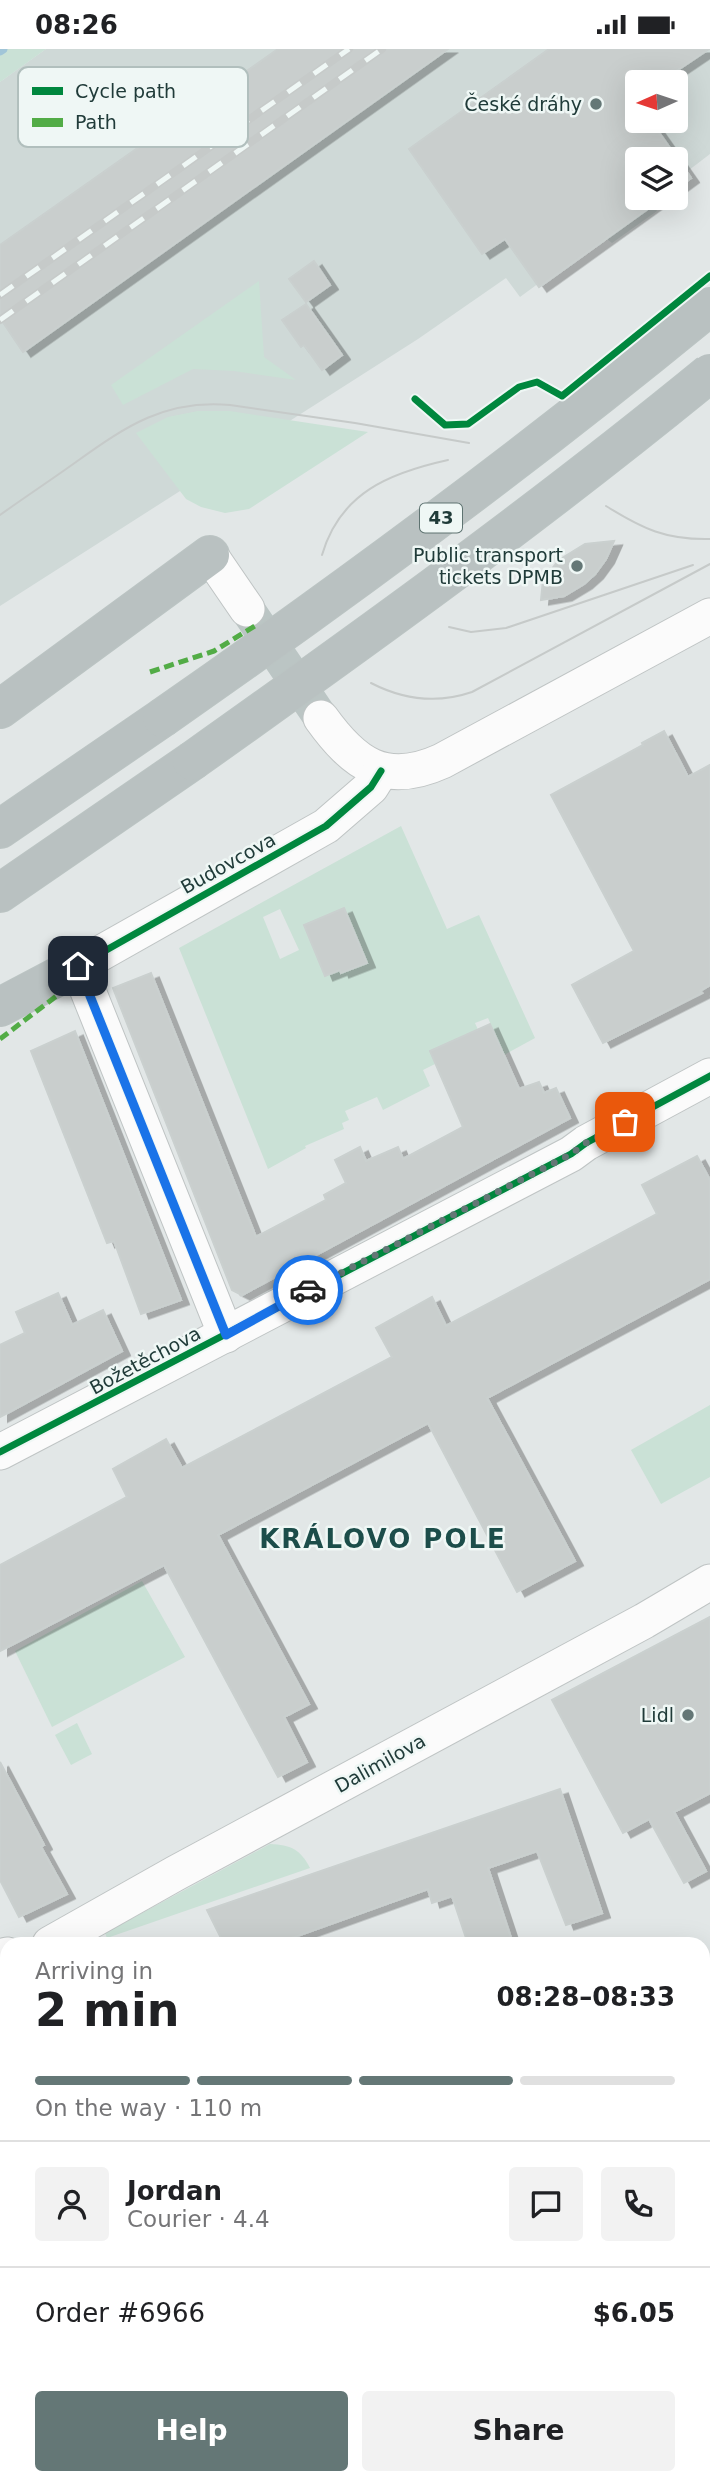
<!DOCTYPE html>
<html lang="en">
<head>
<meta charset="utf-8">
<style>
	:root { --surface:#fff; --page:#f2f2f2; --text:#202124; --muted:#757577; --line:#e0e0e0; --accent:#647776 }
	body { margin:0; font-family:"DejaVu Sans",sans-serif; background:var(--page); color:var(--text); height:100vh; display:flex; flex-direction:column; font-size:26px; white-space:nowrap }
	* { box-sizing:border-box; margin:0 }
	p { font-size:23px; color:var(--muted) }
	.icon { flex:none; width:38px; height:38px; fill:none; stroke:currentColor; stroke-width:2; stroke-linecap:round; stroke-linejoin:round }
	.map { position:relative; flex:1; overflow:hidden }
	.sheet { position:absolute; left:0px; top:1888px; width:710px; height:548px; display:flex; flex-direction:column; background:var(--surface); border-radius:21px 21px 0 0; box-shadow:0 7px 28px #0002 }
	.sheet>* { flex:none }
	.needle { width:46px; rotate:267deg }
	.fabs { position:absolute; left:625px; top:21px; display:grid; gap:14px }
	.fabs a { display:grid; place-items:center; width:63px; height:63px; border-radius:7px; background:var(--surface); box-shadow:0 7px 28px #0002; font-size:35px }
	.pin { position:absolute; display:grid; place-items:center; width:60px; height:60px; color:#fff; margin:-30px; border-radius:14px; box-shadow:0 4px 10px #0006 }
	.courier { position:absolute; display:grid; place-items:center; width:70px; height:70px; margin:-35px; border:5px solid #1a73e8; border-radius:50%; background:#fff; color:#222; box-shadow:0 2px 9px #0007 }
	.headline em { font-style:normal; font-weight:700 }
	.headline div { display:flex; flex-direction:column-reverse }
	.headline { display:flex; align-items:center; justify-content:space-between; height:119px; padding:0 35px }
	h1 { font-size:46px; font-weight:700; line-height:52px }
	.bar { display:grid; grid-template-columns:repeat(4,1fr); gap:10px 7px; align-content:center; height:84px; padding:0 35px }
	.bar i { height:9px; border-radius:5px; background:var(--line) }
	.bar .selected { background:var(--accent) }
	.bar p { grid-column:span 4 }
	.line { display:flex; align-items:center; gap:18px; padding:0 35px; border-top:2px solid var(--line) }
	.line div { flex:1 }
	.round { display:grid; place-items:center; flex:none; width:74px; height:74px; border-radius:7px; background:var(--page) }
	.action { display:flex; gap:14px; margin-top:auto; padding:14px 35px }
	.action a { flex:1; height:80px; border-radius:7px; background:var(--accent); color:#fff; font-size:28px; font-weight:700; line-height:80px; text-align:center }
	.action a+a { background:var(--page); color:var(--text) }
	.status { display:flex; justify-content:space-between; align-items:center; height:49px; padding:0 35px; background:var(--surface); direction:ltr }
	.status svg { height:19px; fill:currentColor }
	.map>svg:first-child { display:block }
	.built { fill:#cfd9d7; fill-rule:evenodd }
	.green { fill:#cae1d6; fill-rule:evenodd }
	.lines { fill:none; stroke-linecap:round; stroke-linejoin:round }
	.stream { stroke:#a1c5d8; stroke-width:9 }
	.building { fill:#c9cecd; stroke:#cad0cf; stroke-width:2; filter:url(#shadow) }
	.minor-tunnel { stroke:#bbc5c4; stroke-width:35; stroke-dasharray:35 18; stroke-linecap:butt }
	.minor-casing { stroke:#bfc4c4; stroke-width:37 }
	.highway-casing { stroke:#bbc4c3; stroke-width:40 }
	.minor { stroke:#fbfbfb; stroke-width:35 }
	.highway { stroke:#b9c1c1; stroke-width:38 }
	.tram { stroke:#c6cac9; stroke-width:2 }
	.rail-casing { stroke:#c6cac9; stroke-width:8 }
	.rail { stroke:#eff7f5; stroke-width:5; stroke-dasharray:16; stroke-linecap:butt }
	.highway-bridge-casing { stroke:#bbc4c3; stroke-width:40; stroke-linecap:butt }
	.highway-bridge { stroke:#b9c1c1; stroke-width:38 }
	.quiet { stroke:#52ac46; stroke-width:5; stroke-dasharray:10 5; stroke-linecap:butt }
	.cycleway-casing { stroke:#eff7f5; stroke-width:11 }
	.cycleway { stroke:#00873e; stroke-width:7 }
	.done { stroke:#647776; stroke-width:7; stroke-dasharray:0 12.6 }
	.route { stroke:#1a73e8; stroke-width:9 }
	.poi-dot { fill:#647776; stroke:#eff7f5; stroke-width:2.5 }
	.labels { text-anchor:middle; stroke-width:5; stroke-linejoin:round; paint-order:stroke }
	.shield { fill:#eff7f5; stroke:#5e7371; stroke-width:2 }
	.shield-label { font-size:18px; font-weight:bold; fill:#203b39 }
	.poi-label { font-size:19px; fill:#203b39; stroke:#eff7f5; text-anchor:end }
	.street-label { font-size:19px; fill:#203b39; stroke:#eff7f5 }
	.district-label { font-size:26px; font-weight:bold; letter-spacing:2px; fill:#1c4d4a; stroke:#eff7f5 }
	.key { fill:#eff7f5; stroke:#b1bfbd; stroke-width:2 }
	.key-label { font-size:19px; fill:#203b39 }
</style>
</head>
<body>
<div class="status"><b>08:26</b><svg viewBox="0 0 49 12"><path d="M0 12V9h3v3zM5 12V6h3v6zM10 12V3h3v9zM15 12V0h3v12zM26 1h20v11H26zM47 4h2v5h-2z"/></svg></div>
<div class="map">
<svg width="710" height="2435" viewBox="0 0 710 2435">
	<defs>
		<filter id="shadow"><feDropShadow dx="8" dy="4.5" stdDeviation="0" flood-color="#0004"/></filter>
	</defs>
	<rect width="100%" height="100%" fill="#e2e7e7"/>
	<path class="built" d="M46,0H710V105L676,131V110H637V149H651L649,151L657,162L612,194L603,187L520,248L506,229L418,290L0,557V33ZM637,33H676V72H637Z"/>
	<g class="green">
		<path d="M0,0H46L0,33Z"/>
		<path d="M259,232L264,308L296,331L234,322L193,320L123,356L111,336Z"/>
		<path d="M198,362H230L368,383L249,460L225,464L201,458L186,450L136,384L168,368Z"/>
		<path d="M401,777L447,880L479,866L535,989L504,1006L488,969L475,974L488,1004L448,994L430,1002L435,1015L423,1021L430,1037L383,1061L377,1048L345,1062L349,1071L342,1074L344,1080L305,1097L306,1099L268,1120L179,899ZM280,860L299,901L280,910L263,868Z"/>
		<path d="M710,1356V1428L661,1455L631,1401Z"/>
		<path d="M142,1532L185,1608L52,1678L15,1602Z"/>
		<path d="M77,1674L92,1705L71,1716L55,1686Z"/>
		<path d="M270,1795C291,1796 300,1800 310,1819L107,1889L105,1884Z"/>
		<path d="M131,2429H404L406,2435H130Z"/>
	</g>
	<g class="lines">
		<path class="stream" d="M0,2L3,0"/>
	</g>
	<g class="building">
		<path d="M278,0H448L23,303L0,269V196Z"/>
		<path d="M549,0H709L660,33H637V72H651L691,129L676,140V110H637V149H663L539,238L505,190L482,205L409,100Z"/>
		<path d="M314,212L330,236L306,253L289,230Z"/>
		<path d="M306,255L342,306L322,321L304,296L301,298L282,271Z"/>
		<path d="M614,492L606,510L595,525L584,535L564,547L541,551L543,531L559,511L585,495Z"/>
		<path d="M664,682L688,728L710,716V936L700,942L702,944L603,994L572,936L634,902L551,746L643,696L642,694Z"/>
		<path d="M344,859L367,914L341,924L340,921L325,927L304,876Z"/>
		<path d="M151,924L256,1188L326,1151L324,1146L346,1134L335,1111L360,1098L366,1112L398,1098L403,1110L463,1078L430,1002L490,975L519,1040L539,1033L544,1044L556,1039L570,1069L242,1246L232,1241L113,939Z"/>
		<path d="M75,982L181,1251L141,1265L114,1192L107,1194L31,1002Z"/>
		<path d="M697,1107L710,1131V1230L487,1349L575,1512L517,1543L428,1374L218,1486L309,1655L284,1668L307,1713L278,1728L164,1516L0,1602V1516L127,1448L113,1420L166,1390L182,1419L392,1308L376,1279L432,1248L446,1277L657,1165L642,1136Z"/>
		<path d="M58,1244L72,1276L103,1261L122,1302L0,1368V1296L25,1284L16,1263Z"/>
		<path d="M710,1568V1744L674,1763L706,1822L684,1834L649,1770L623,1784L552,1651Z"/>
		<path d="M0,1713L44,1796L41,1798L67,1845L19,1868L0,1831Z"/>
		<path d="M560,1740L602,1864L566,1876L537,1802L488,1819L513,1895H468L452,1847L432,1854L428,1840L275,1895H224L207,1861Z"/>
	</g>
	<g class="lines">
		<path class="minor-tunnel" d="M247,560L321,669"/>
		<defs>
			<g id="minor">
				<path d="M210,506L247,560"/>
				<path d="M321,669C354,715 385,738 442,712L710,567"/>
				<path d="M226,1286L78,917L326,777L371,738L381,722"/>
				<path d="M0,1403L571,1105L586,1094L710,1027"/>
				<path d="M50,1895L176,1824L644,1572L710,1533"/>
				<path d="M0,1908L7,1906"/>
				<path d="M704,2029L710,2025"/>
				<path d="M0,2334L7,2331"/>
				<path d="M0,2424L7,2421"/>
				<path d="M552,2429L555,2435"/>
			</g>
			<g id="highway">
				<path d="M0,660L210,506"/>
				<path d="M0,780L162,669"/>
				<path d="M0,844L192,712"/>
				<path d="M0,958L78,917"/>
			</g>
		</defs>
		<use href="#minor" class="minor-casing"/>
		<use href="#highway" class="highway-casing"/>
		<use href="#minor" class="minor"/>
		<use href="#highway" class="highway"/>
		<g class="tram">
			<path d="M606,457C643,480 666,491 710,490"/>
			<path d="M0,466C25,448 51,431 76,413C126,377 166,350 230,356L355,374L469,394"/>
			<path d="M322,506C340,444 389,424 448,411"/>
			<path d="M449,578L471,583L506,579L693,516"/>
			<path d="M371,634C404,651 437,655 472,643L710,515"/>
			<path d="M704,2020L710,2017"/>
			<path d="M704,2037L710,2033"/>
			<path d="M0,2374L7,2371"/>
			<path d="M0,2389L7,2385"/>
		</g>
		<defs>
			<g id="rail">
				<path d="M0,246L349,0"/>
				<path d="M0,271L382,0"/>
			</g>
		</defs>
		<use href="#rail" class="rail-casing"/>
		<use href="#rail" class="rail"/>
		<defs>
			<g id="highway-bridge">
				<path d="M162,669C350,538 533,403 710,257"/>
				<path d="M192,712C368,587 543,461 710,324"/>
			</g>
		</defs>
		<use href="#highway-bridge" class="highway-bridge-casing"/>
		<use href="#highway-bridge" class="highway-bridge"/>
		<g class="quiet">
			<path d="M150,623L214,602L258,575"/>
			<path d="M0,990L67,939"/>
		</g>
		<defs>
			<g id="cycleway">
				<path d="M415,350L445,376L468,375L519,338L537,333L562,347L710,227"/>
				<path d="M226,1286L78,917L326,777L371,738L381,722"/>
				<path d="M0,1403L571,1105L586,1094L710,1027"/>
			</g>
		</defs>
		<use href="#cycleway" class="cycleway-casing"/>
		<use href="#cycleway" class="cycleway"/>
	</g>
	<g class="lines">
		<path class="done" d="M308,1241L571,1105L586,1094L625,1073"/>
		<path class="route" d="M78,917L226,1286L308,1241"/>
	</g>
	<g class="poi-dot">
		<circle cx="596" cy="55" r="7"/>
		<circle cx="577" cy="517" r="7"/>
		<circle cx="688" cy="1666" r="7"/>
	</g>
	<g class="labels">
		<rect class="shield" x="420" y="454.5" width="42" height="29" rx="5"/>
		<g class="shield-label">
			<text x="441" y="475">43</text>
		</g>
		<g class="poi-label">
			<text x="582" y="62">České dráhy</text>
			<text x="563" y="513">Public transport<tspan x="563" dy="22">tickets DPMB</tspan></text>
			<text x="674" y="1673">Lidl</text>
		</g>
		<g class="street-label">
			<text transform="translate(228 814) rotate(-29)" y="7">Budovcova</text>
			<text transform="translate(145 1311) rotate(-28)" y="7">Božetěchova</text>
			<text transform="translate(380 1714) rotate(-29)" y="7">Dalimilova</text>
		</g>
		<g class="district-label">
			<text x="383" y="1499">KRÁLOVO POLE</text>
		</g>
	</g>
	<rect x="18" y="18" width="230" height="80" rx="10" class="key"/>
	<rect x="32" y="38" width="31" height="8" fill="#00873e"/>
	<rect x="32" y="69" width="31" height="9" fill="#52ac46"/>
	<g class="key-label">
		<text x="75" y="49">Cycle path</text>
		<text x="75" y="80">Path</text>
	</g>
</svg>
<div class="fabs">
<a><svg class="needle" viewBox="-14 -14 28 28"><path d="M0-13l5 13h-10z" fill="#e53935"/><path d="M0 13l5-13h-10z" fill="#757577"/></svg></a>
<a><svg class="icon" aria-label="layers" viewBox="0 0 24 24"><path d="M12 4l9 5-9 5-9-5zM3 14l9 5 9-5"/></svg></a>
</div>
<div class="pin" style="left:625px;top:1073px;background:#ea580c"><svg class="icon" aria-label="bag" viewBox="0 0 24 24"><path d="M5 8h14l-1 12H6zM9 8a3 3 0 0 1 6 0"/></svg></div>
<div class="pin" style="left:78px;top:917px;background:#1f2937"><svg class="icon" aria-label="home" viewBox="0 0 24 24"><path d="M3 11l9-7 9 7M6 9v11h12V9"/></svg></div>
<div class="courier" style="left:308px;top:1241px"><svg class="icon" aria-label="car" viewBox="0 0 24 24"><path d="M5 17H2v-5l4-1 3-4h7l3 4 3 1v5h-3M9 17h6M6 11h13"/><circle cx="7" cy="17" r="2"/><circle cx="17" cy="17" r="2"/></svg></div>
<section class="sheet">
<div class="headline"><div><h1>2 min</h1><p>Arriving in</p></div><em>08:28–08:33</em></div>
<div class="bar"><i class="selected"></i><i class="selected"></i><i class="selected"></i><i></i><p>On the way · 110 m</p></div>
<div class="line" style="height:126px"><a class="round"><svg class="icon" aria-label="person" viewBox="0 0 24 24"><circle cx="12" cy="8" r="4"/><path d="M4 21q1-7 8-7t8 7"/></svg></a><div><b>Jordan</b><p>Courier · 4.4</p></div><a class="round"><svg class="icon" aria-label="chat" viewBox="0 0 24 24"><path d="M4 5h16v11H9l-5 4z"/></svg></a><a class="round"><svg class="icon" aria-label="phone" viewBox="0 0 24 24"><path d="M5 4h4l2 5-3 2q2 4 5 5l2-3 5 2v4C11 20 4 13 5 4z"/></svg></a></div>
<div class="line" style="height:91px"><div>Order #6966</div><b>$6.05</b></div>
<div class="action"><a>Help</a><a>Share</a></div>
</section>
</div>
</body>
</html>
